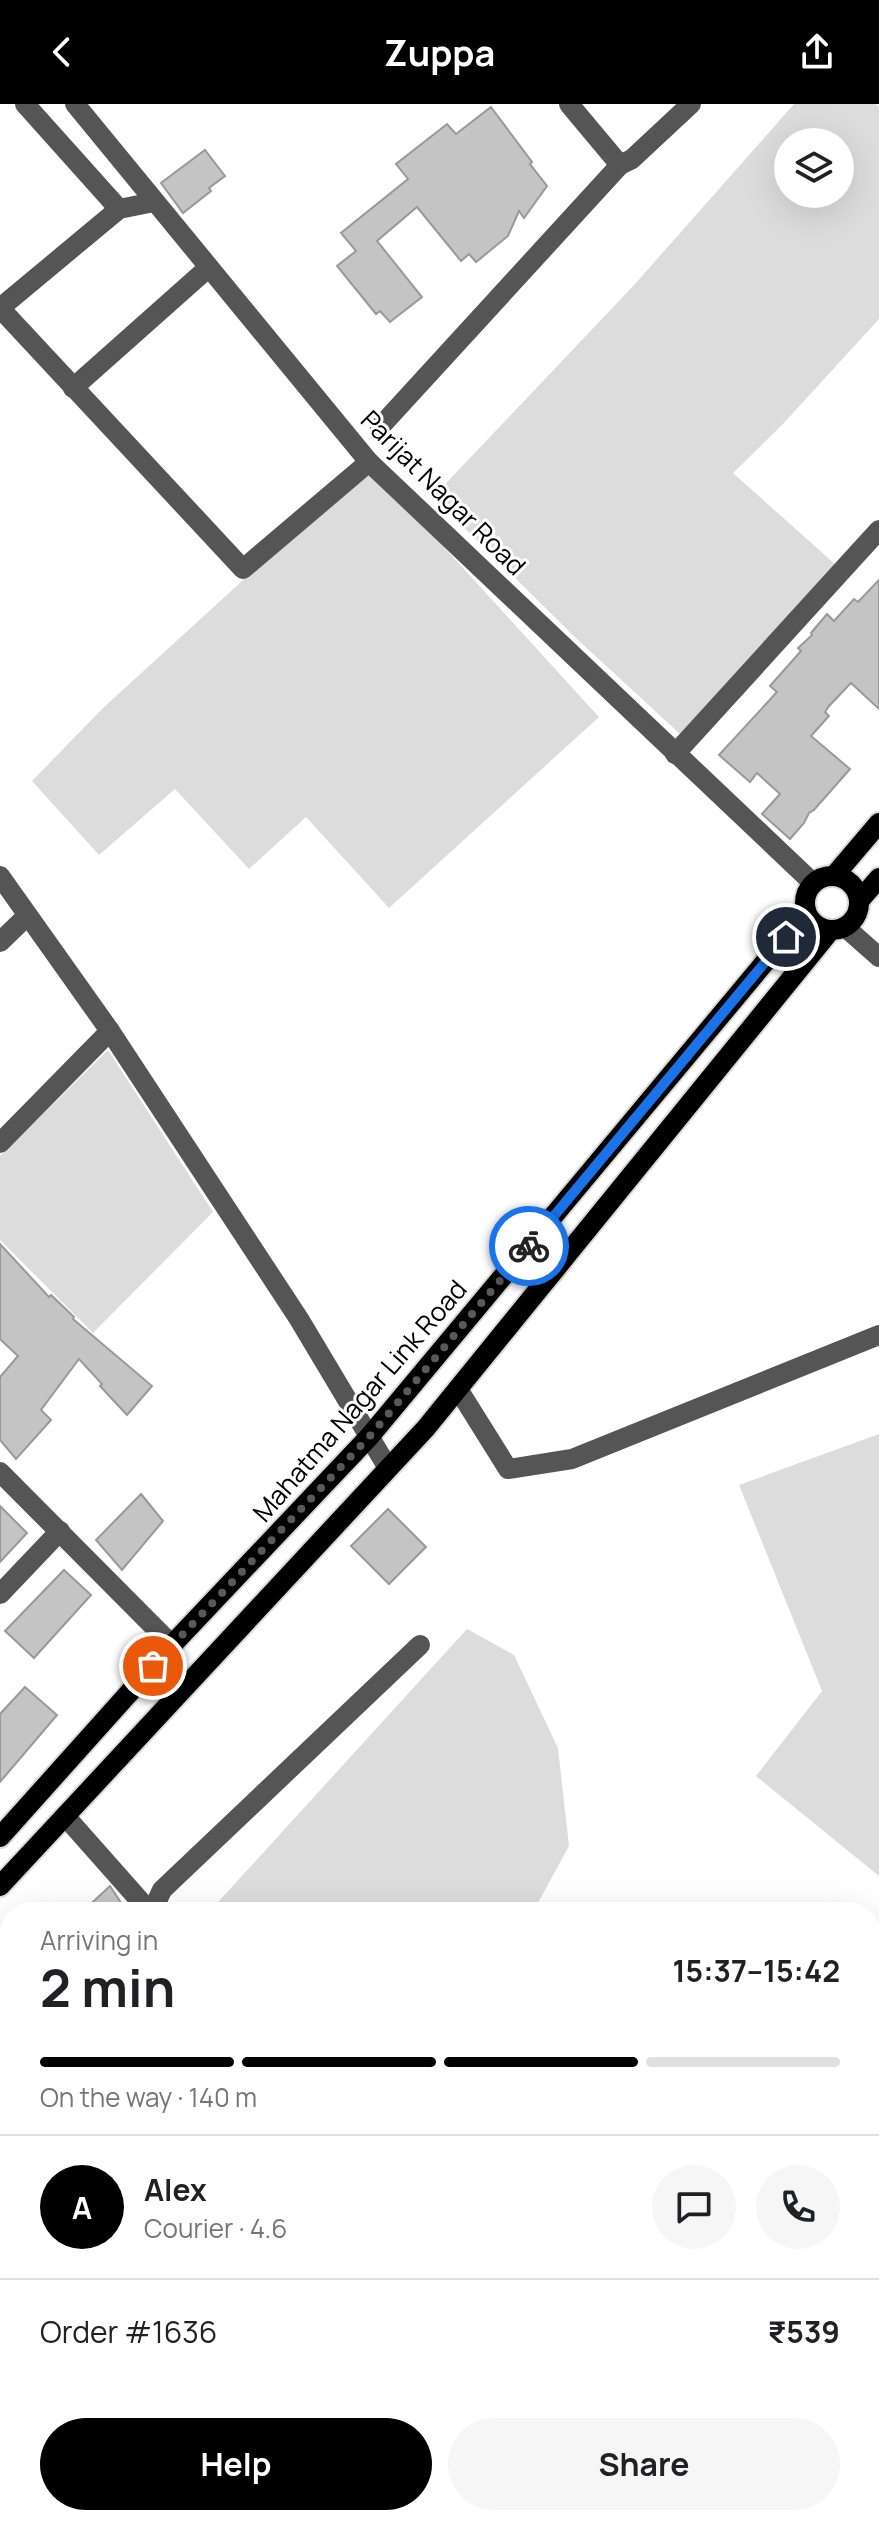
<!DOCTYPE html>
<html lang="en">
<head>
<meta charset="utf-8">
<style>
	:root { --surface:#fff; --page:#f6f6f6; --text:#202124; --muted:#757577; --line:#e0e0e0; --accent:#000 }
	body { margin:0; font-family:Manrope,sans-serif; background:var(--page); color:var(--text); height:100vh; display:flex; flex-direction:column; font-size:30px; white-space:nowrap }
	* { box-sizing:border-box; margin:0 }
	p { font-size:26px; color:var(--muted) }
	.icon { flex:none; width:44px; height:44px; fill:none; stroke:currentColor; stroke-width:2; stroke-linecap:round; stroke-linejoin:round }
	.map { position:relative; flex:1; overflow:hidden }
	.side { position:absolute; left:0px; top:1798px; width:880px; height:624px; display:flex; flex-direction:column; background:var(--surface); border-radius:32px 32px 0 0; box-shadow:0 8px 32px #0002 }
	.side>* { flex:none }
	.fabs { position:absolute; left:774px; top:24px; display:grid; gap:16px }
	.fabs a { display:grid; place-items:center; width:80px; height:80px; border-radius:50%; background:var(--surface); box-shadow:0 8px 32px #0002; font-size:40px }
	.pin { position:absolute; display:grid; place-items:center; width:68px; height:68px; color:#fff; margin:-34px; border:4px solid #fff; border-radius:50%; box-shadow:0 2px 8px #0007 }
	.courier { position:absolute; display:grid; place-items:center; width:80px; height:80px; margin:-40px; border:6px solid #1a73e8; border-radius:50%; background:#fff; color:#222; box-shadow:0 2px 10px #0007 }
	.headline em { font-style:normal; font-weight:700 }
	.headline div { display:flex; flex-direction:column-reverse }
	.headline { display:flex; align-items:center; justify-content:space-between; height:136px; padding:0 40px }
	h1 { font-size:52px; font-weight:700; line-height:60px }
	.bar { display:grid; grid-template-columns:repeat(4,1fr); gap:12px 8px; align-content:center; height:96px; padding:0 40px }
	.bar i { height:10px; border-radius:6px; background:var(--line) }
	.bar .current { background:var(--accent) }
	.bar p { grid-column:span 4 }
	.line { display:flex; align-items:center; gap:20px; padding:0 40px; border-top:2px solid var(--line) }
	.line div { flex:1 }
	.round { display:grid; place-items:center; flex:none; width:84px; height:84px; border-radius:42px; background:var(--page) }
	.cta { display:flex; gap:16px; margin-top:auto; padding:16px 40px }
	.cta a { flex:1; height:92px; border-radius:48px; background:var(--accent); color:#fff; font-size:32px; font-weight:700; line-height:92px; text-align:center }
	.cta a+a { background:var(--page); color:var(--text) }
	header { display:flex; justify-content:space-between; align-items:center; height:104px; padding:0 40px; background:var(--accent); color:#fff; font-size:36px; font-weight:700 }
	.map>svg:first-child { display:block }
	.green { fill:#dcdcdc; fill-rule:evenodd }
	.building { fill:#c4c4c4; stroke:#999; stroke-width:2 }
	.lines { fill:none; stroke-linecap:round; stroke-linejoin:round }
	.major-casing { stroke:#dbdbdb; stroke-width:24 }
	.minor { stroke:#555; stroke-width:20 }
	.major { stroke:#000; stroke-width:20 }
	.done { stroke:#595959; stroke-width:8; stroke-dasharray:0 14.4 }
	.route { stroke:#1a73e8; stroke-width:10 }
	.labels { text-anchor:middle; stroke-width:6; stroke-linejoin:round; paint-order:stroke }
	.street-label { font-size:26px; fill:#000; stroke:#fff }
</style>
</head>
<body>
<header><svg class="icon" aria-label="back" viewBox="0 0 24 24"><path d="M15 5l-7 7 7 7"/></svg>Zuppa<svg class="icon" aria-label="share" viewBox="0 0 24 24"><path d="M12 15V3M7 8l5-5 5 5M5 13v7h14v-7"/></svg></header>
<div class="map">
<svg width="879" height="2422" viewBox="0 0 879 2422">
	<rect width="100%" height="100%" fill="#fff"/>
	<g class="green">
		<path d="M794,0H876L879,3V215L782,321L733,369L836,461L680,630L578,536L433,393L635,180ZM788,38H840V90H788Z"/>
		<path d="M369,361L599,613L389,804L306,713L249,765L175,685L99,751L32,677L102,605Z"/>
		<path d="M108,946L213,1108L93,1229L0,1136V1052Z"/>
		<path d="M879,1330V1772L756,1672L822,1587L739,1381Z"/>
		<path d="M467,1525L514,1551L558,1644L569,1742L533,1808H209Z"/>
		<path d="M10,2303V2412H346L359,2422H0V2315Z"/>
	</g>
	<g class="building">
		<path d="M491,3L532,58L530,60L547,82L524,114L519,107L508,132L476,158L469,150L461,157L417,103L377,137L422,193L390,218L380,207L376,210L337,162L356,147L341,129L408,75L396,60L447,20L456,30Z"/>
		<path d="M205,46L225,72L209,84L211,87L183,109L161,79Z"/>
		<path d="M879,476V605L851,579L829,602L825,608L829,612L811,632L850,665L814,706L809,709L804,719L790,735L762,710L780,690L757,669L750,678L719,651L777,588L770,582L801,547L798,544L812,531L811,529L827,510L834,517L854,495L858,498Z"/>
		<path d="M0,1140L49,1193L51,1191L74,1213L73,1215L152,1282L127,1311L100,1282L102,1280L79,1255L41,1306L51,1316L16,1355L0,1336V1273L18,1252L0,1235Z"/>
		<path d="M141,1390L163,1417L122,1466L96,1436Z"/>
		<path d="M0,1402L27,1429L0,1458Z"/>
		<path d="M388,1405L426,1443L389,1480L351,1442Z"/>
		<path d="M64,1466L91,1491L34,1554L5,1527Z"/>
		<path d="M25,1583L57,1611L0,1678V1610Z"/>
		<path d="M110,1782L127,1808H82Z"/>
	</g>
	<g class="lines">
		<defs>
			<g id="major">
				<circle cx="832" cy="799" r="27"/>
				<path d="M834,772L879,719"/>
				<path d="M859,797L879,774"/>
				<path d="M0,1733L172,1541L369,1333L806,809"/>
				<path d="M0,1782L426,1324L830,827"/>
			</g>
		</defs>
		<use href="#major" class="major-casing"/>
		<g class="minor">
			<path d="M25,0L119,105"/>
			<path d="M75,0L369,358L813,779"/>
			<path d="M569,0L620,61"/>
			<path d="M0,204L243,465L369,358"/>
			<path d="M0,204L119,105L154,98"/>
			<path d="M73,284L208,164"/>
			<path d="M380,323L620,61L632,55L691,0"/>
			<path d="M675,650L879,426"/>
			<path d="M0,772L110,927L299,1215L388,1364"/>
			<path d="M845,823L879,853"/>
			<path d="M0,838L27,812"/>
			<path d="M0,1039L110,927"/>
			<path d="M458,1285L508,1365L572,1355L879,1231"/>
			<path d="M0,1368L172,1541"/>
			<path d="M0,1490L60,1427"/>
			<path d="M65,1712L150,1808"/>
			<path d="M152,1808L162,1786L420,1541"/>
			<path d="M0,1981L10,1970"/>
		</g>
		<use href="#major" class="major"/>
	</g>
	<g class="lines">
		<path class="done" d="M153,1562L369,1333L529,1142"/>
		<path class="route" d="M529,1142L786,833"/>
	</g>
	<g class="labels">
		<g class="street-label">
			<text transform="translate(443 389) rotate(45)" y="9">Parijat Nagar Road</text>
			<text transform="translate(360 1297) rotate(-49)" y="9">Mahatma Nagar Link Road</text>
		</g>
	</g>
</svg>
<div class="fabs">
<a><svg class="icon" aria-label="layers" viewBox="0 0 24 24"><path d="M12 4l9 5-9 5-9-5zM3 14l9 5 9-5"/></svg></a>
</div>
<div class="pin" style="left:153px;top:1562px;background:#ea580c"><svg class="icon" aria-label="bag" viewBox="0 0 24 24"><path d="M5 8h14l-1 12H6zM9 8a3 3 0 0 1 6 0"/></svg></div>
<div class="pin" style="left:786px;top:833px;background:#1f2937"><svg class="icon" aria-label="home" viewBox="0 0 24 24"><path d="M3 11l9-7 9 7M6 9v11h12V9"/></svg></div>
<div class="courier" style="left:529px;top:1142px"><svg class="icon" aria-label="bike" viewBox="0 0 24 24"><circle cx="6" cy="16" r="4"/><circle cx="18" cy="16" r="4"/><path d="M6 16l4-8h5l3 8M10 8l3 8H6M13 5h3"/></svg></div>
<section class="side">
<div class="headline"><div><h1>2 min</h1><p>Arriving in</p></div><em>15:37–15:42</em></div>
<div class="bar"><i class="current"></i><i class="current"></i><i class="current"></i><i></i><p>On the way · 140 m</p></div>
<div class="line" style="height:144px"><b class="round" style="background:var(--accent);color:#fff">A</b><div><b>Alex</b><p>Courier · 4.6</p></div><a class="round"><svg class="icon" aria-label="chat" viewBox="0 0 24 24"><path d="M4 5h16v11H9l-5 4z"/></svg></a><a class="round"><svg class="icon" aria-label="phone" viewBox="0 0 24 24"><path d="M5 4h4l2 5-3 2q2 4 5 5l2-3 5 2v4C11 20 4 13 5 4z"/></svg></a></div>
<div class="line" style="height:104px"><div>Order #1636</div><b>₹539</b></div>
<div class="cta"><a>Help</a><a>Share</a></div>
</section>
</div>
</body>
</html>
